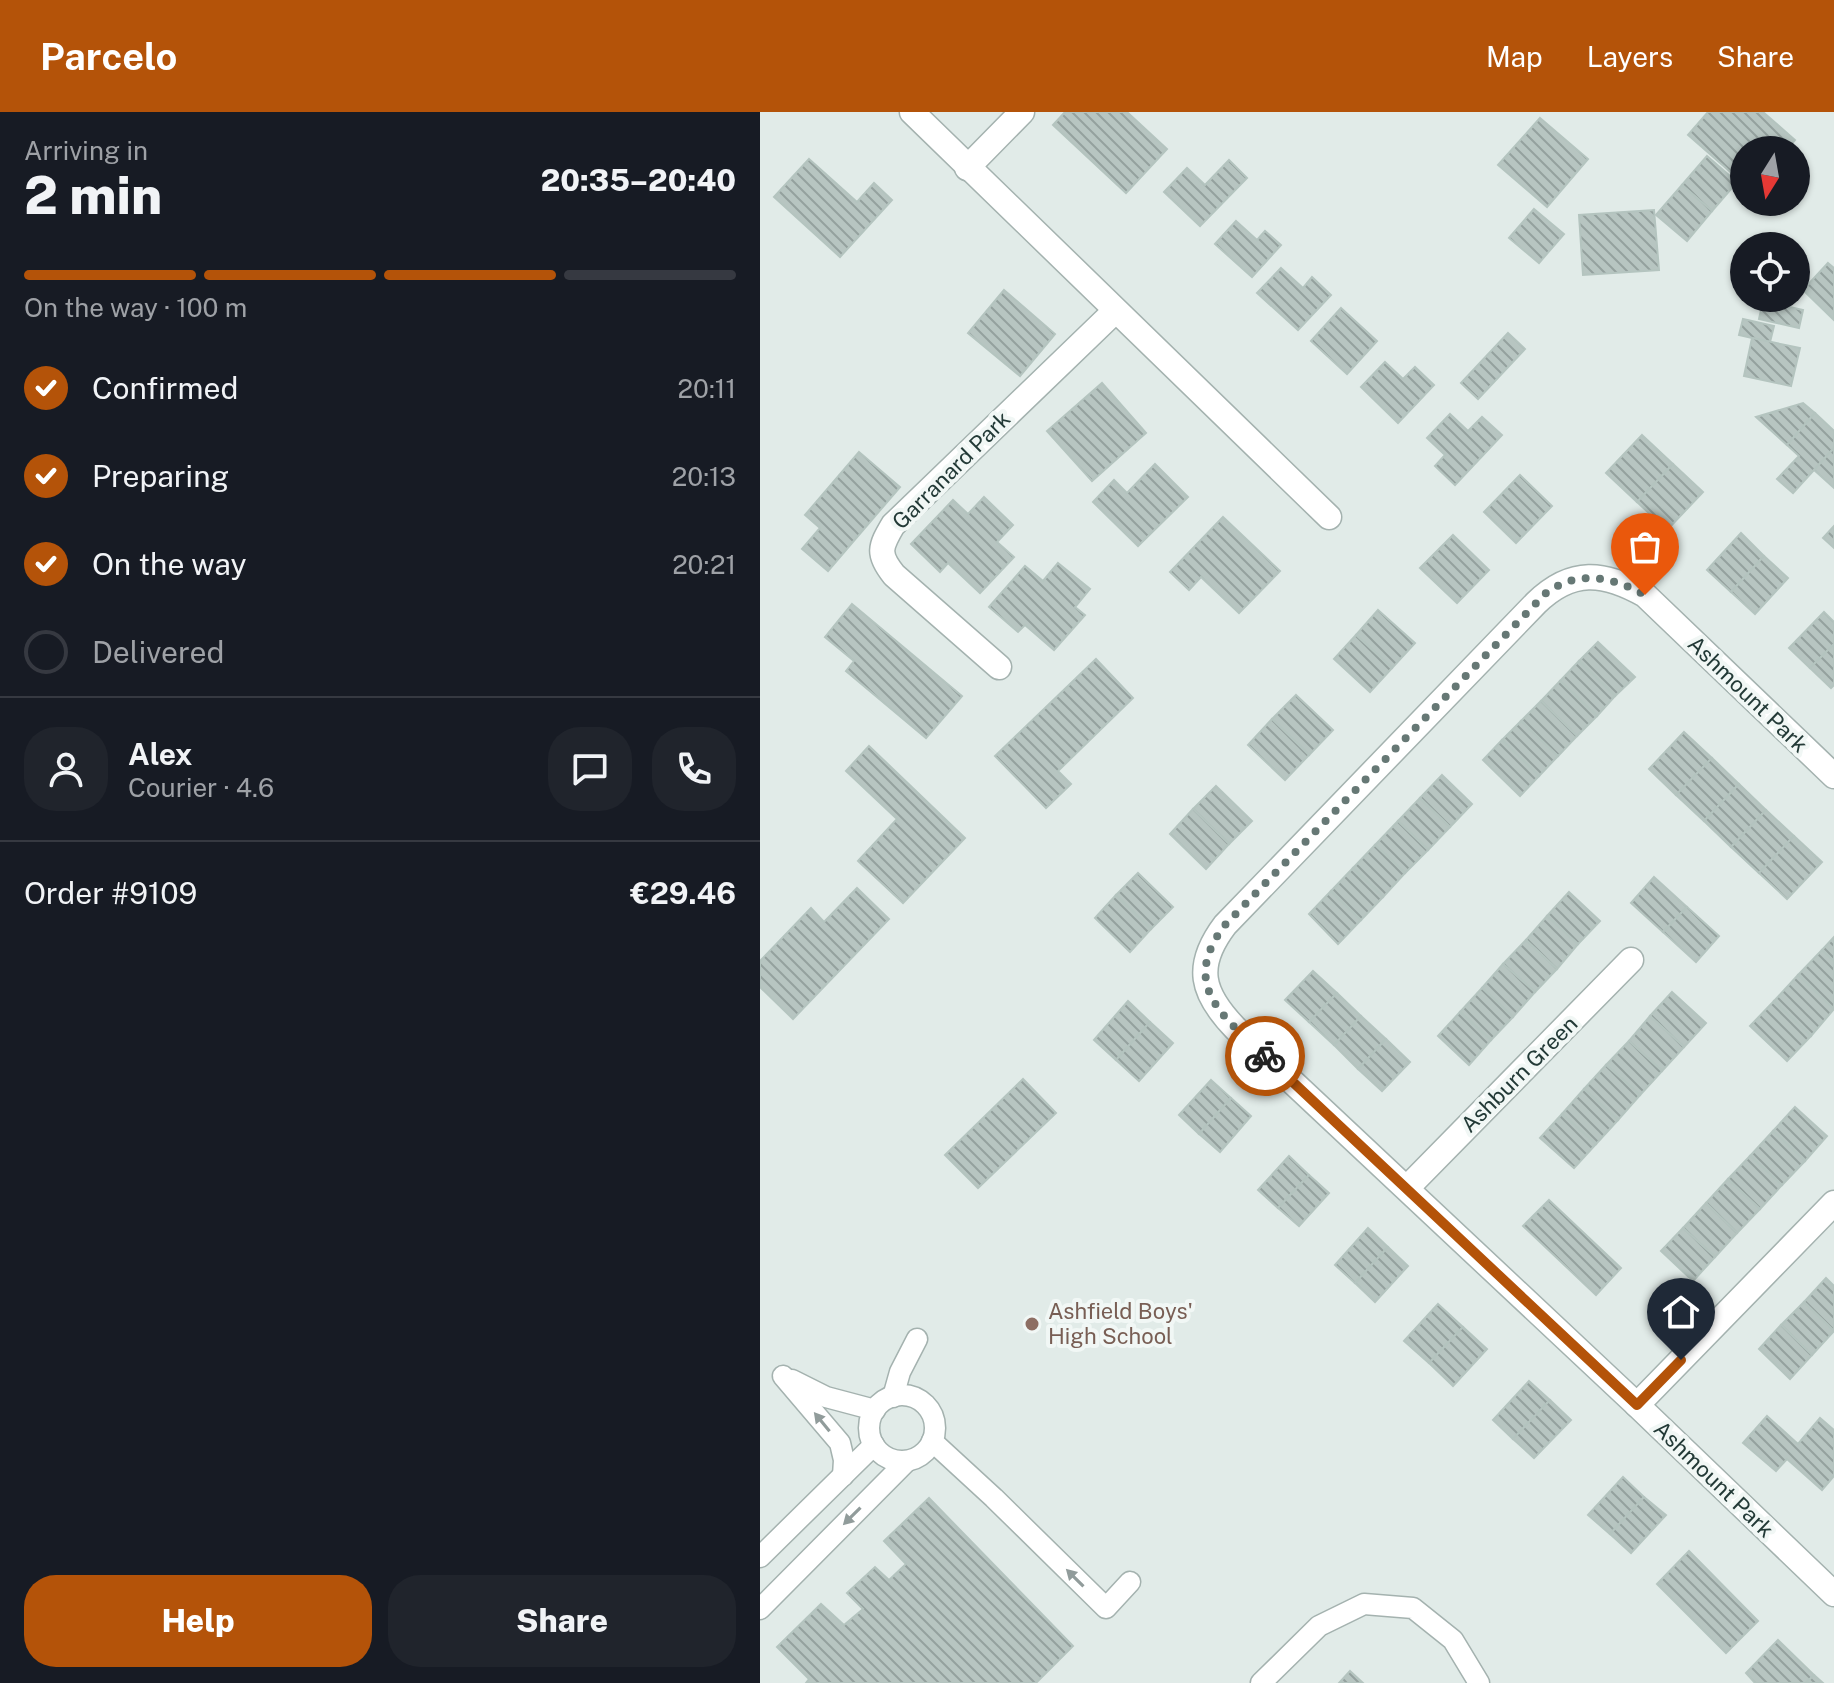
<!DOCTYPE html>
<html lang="en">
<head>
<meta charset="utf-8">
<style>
	:root { --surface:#171b24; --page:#20242c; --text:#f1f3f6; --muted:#9ea1a6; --line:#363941; --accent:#b45309 }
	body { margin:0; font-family:"Public Sans",sans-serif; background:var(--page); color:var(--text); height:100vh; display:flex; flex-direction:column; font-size:30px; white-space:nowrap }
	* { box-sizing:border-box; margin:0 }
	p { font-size:26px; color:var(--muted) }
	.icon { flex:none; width:44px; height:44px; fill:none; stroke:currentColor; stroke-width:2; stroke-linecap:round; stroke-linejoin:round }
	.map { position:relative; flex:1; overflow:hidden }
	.sheet { display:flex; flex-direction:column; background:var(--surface); width:760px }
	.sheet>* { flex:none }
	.needle { width:52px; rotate:191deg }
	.buttons { position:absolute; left:970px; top:24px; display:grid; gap:16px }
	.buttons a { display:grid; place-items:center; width:80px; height:80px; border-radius:50%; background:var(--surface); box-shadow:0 2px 6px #0004; font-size:40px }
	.pin { position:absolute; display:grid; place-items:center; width:68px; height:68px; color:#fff; margin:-82px -34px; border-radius:50% 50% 50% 0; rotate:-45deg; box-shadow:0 0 8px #0007 }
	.pin .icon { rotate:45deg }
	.courier { position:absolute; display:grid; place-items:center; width:80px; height:80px; margin:-40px; border:6px solid #b45309; border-radius:50%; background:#fff; color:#222; box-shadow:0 2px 10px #0007 }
	.overview em { font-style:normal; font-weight:800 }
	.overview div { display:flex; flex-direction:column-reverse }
	.overview { display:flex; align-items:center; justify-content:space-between; height:136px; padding:0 24px }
	h1 { font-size:52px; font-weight:800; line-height:60px }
	.bar { display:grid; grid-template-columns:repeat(4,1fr); gap:12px 8px; align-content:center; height:96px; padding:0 24px }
	.bar i { height:10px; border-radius:6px; background:var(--line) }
	.bar .active { background:var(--accent) }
	.bar p { grid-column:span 4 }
	.line { display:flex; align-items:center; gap:20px; padding:0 24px; border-top:2px solid var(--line) }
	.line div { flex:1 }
	.round { display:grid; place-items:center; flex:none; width:84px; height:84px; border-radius:32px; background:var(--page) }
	ol { padding:0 24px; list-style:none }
	li { display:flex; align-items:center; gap:24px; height:88px }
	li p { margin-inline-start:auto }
	li .icon { padding:8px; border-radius:50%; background:var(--accent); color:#fff; stroke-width:4 }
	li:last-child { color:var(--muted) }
	li i { width:44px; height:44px; border:4px solid var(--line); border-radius:50% }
	.button { display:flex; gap:16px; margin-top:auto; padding:16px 24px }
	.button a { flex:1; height:92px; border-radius:32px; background:var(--accent); color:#fff; font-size:32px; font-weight:800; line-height:92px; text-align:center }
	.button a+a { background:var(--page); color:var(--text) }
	header { display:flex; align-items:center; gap:48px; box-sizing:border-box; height:112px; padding:0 40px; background:var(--accent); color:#fff }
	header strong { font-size:38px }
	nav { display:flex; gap:44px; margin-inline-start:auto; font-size:28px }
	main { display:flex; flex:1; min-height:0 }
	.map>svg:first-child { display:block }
	.building { fill:url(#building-back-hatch); stroke:#b4c4bf; stroke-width:2 }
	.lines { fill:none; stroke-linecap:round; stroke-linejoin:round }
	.lane-casing { stroke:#a4b2af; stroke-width:23 }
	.street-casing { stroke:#a4b2af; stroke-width:27 }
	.lane { stroke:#fff; stroke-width:20 }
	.street { stroke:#fff; stroke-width:24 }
	.oneway { fill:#919c9b }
	.done { stroke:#667875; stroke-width:8; stroke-dasharray:0 14.4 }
	.route { stroke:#b45309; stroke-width:10 }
	.education-dot { fill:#8d6e63; stroke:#f1f7f5; stroke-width:3 }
	.labels { text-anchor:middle; stroke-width:8; stroke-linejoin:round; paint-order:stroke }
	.street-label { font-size:22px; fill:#233a37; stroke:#f1f7f5 }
	.education-label { font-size:22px; fill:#785e54; stroke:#f1f7f5; text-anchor:start }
</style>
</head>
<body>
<header>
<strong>Parcelo</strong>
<nav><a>Map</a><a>Layers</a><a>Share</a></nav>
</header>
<main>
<section class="sheet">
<div class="overview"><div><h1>2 min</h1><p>Arriving in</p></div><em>20:35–20:40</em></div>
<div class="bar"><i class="active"></i><i class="active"></i><i class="active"></i><i></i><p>On the way · 100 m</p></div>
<ol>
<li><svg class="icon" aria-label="check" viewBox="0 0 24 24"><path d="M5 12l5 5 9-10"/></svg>Confirmed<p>20:11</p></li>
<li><svg class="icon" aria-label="check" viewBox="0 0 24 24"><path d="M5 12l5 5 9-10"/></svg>Preparing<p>20:13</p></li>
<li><svg class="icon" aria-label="check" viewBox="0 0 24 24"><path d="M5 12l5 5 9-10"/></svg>On the way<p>20:21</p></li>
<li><i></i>Delivered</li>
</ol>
<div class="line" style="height:144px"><a class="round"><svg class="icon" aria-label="person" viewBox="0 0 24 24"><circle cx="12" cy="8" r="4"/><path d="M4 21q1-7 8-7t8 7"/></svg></a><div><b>Alex</b><p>Courier · 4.6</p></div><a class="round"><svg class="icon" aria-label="chat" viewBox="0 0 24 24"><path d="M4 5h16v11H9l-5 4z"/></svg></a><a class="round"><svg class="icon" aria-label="phone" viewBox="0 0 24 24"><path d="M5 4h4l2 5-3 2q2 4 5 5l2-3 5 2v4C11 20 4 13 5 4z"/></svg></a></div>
<div class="line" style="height:104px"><div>Order #9109</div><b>€29.46</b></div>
<div class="button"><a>Help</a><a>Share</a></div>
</section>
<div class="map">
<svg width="1074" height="1571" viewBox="0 0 1074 1571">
	<defs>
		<pattern id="building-back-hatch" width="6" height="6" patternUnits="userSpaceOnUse" patternTransform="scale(2)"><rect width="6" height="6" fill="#b7c5c1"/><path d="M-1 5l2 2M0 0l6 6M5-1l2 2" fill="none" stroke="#94a19e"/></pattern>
	</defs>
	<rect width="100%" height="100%" fill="#e1ebe8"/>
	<g class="building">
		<path d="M305,0H367L407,37L366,81L293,13Z"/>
		<path d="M948,0H1003L1035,28L1026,38H1003L999,34L995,38H984V51L974,63L928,23Z"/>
		<path d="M780,6L828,47L787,95L738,53Z"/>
		<path d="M947,44L977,70L952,99L922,73Z"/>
		<path d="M49,47L97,90L114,71L132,88L80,145L14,85Z"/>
		<path d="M469,48L487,66L440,114L404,80L427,56L445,73Z"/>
		<path d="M922,73L952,99L927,129L896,103Z"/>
		<path d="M774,97L804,122L779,151L749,126Z"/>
		<path d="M894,98L899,158L823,163L819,103Z"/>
		<path d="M476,109L497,128L505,119L521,133L492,165L455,132Z"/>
		<path d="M1068,151L1074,156V208L1043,178Z"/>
		<path d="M521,156L543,176L552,165L571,183L538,218L497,181Z"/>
		<path d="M244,178L295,222L260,264L208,221Z"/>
		<path d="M1003,189L1043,198L1039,216L999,207Z"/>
		<path d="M581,196L617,229L587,262L551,229Z"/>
		<path d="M983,207L1014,214L1010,230L979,223Z"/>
		<path d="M748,221L765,237L718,287L701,271Z"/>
		<path d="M992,226L1040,236L1031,274L984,264Z"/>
		<path d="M625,250L643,267L655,255L674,273L638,311L601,275Z"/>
		<path d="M342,271L386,321L332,369L287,319Z"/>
		<path d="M1043,291L1055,301L1027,333L996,305Z"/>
		<path d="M1055,301L1074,319V336L1033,381L1017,367L1039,344L1027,333Z"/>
		<path d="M690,302L708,319L722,305L742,323L695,373L675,354L685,343L667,326Z"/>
		<path d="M882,323L913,352L877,390L846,361Z"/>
		<path d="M1074,336V376L1054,358Z"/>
		<path d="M99,340L140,375L68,459L42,437L60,416L45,403Z"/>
		<path d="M395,352L428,385L378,434L333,390L354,368L367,381Z"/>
		<path d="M913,352L943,380L907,418L877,390Z"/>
		<path d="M760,363L792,394L756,431L724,400Z"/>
		<path d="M224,385L253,413L237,430L254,445L220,481L188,451L180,460L151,432L193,388L208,402Z"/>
		<path d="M463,405L520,459L479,501L441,465L429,478L410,460Z"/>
		<path d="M1074,414V436L1063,426Z"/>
		<path d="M981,421L1004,444L971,480L947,458Z"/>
		<path d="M693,423L729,458L697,491L660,456Z"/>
		<path d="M1004,444L1028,466L995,502L971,480Z"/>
		<path d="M298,451L330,477L315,495L325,503L294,538L265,513L258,520L229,495L265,454L283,469Z"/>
		<path d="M92,492L202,584L166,626L86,559L94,549L65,525Z"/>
		<path d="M618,498L655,531L632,556L596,523Z"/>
		<path d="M1064,500L1074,510V532L1050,556L1029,536Z"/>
		<path d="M596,523L632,556L610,580L574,547Z"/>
		<path d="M838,530L875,565L855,584L819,549Z"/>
		<path d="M1074,532V573L1071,576L1050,556Z"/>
		<path d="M336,547L373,586L298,659L311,672L286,696L235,644Z"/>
		<path d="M819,549L855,584L837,604L800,569Z"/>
		<path d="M800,569L837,604L817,624L781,589Z"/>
		<path d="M536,583L573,618L549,643L512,607Z"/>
		<path d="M781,589L817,624L798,644L761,609Z"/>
		<path d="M512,607L549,643L525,668L488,633Z"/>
		<path d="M761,609L798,644L779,664L742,628Z"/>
		<path d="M924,620L952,646L916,683L889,657Z"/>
		<path d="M742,628L779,664L760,684L723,648Z"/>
		<path d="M109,634L205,726L143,791L98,749L137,707L86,659Z"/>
		<path d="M952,646L979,672L944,709L916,683Z"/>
		<path d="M682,663L712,692L690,715L660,686Z"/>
		<path d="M979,672L1006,698L971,735L944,709Z"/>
		<path d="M456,674L492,709L469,732L433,697Z"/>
		<path d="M660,686L690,715L668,738L638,709Z"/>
		<path d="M433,697L469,732L446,757L410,722Z"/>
		<path d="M1006,698L1034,724L999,761L971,735Z"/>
		<path d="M638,709L668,738L645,761L615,733Z"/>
		<path d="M1034,724L1062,750L1027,787L999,761Z"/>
		<path d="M615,733L645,761L623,785L593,756Z"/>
		<path d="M593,756L623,785L601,808L571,779Z"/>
		<path d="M378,761L413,795L391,817L356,783Z"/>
		<path d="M894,765L927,795L903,820L871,791Z"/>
		<path d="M97,776L129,807L33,907L0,875V849L51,796L64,810Z"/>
		<path d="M571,779L601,808L578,832L549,802Z"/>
		<path d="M809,780L840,809L818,832L787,804Z"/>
		<path d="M356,783L391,817L370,840L335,806Z"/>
		<path d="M927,795L959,824L936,850L903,820Z"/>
		<path d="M787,804L818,832L797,857L766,828Z"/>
		<path d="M1074,825V849L1062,838Z"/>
		<path d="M766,828L797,857L775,880L743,852Z"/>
		<path d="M1062,838L1074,849V897L1038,863Z"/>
		<path d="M743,852L775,880L753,905L722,876Z"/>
		<path d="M553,859L577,881L549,910L525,888Z"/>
		<path d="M1038,863L1074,897L1051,924L1014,889Z"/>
		<path d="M722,876L753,905L731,928L700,900Z"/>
		<path d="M912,880L946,911L924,935L890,904Z"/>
		<path d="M577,881L601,904L574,933L549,910Z"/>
		<path d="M368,889L390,910L356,948L334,928Z"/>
		<path d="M1014,889L1051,924L1027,949L990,914Z"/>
		<path d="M700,900L731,928L709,953L678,924Z"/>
		<path d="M601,904L626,927L598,957L574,933Z"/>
		<path d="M890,904L924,935L902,959L869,929Z"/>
		<path d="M390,910L413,931L379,969L356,948Z"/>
		<path d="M626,927L650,950L622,979L598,957Z"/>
		<path d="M869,929L902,959L880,983L846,953Z"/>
		<path d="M846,953L880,983L858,1008L824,977Z"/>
		<path d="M263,967L296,1001L218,1076L185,1043Z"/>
		<path d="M451,968L471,986L439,1022L419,1003Z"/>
		<path d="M824,977L858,1008L836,1032L802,1002Z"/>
		<path d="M471,986L491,1004L460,1040L439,1022Z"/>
		<path d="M1035,995L1067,1024L1045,1049L1013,1019Z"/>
		<path d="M802,1002L836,1032L814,1056L780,1026Z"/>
		<path d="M1013,1019L1045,1049L1022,1073L990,1044Z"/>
		<path d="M529,1044L549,1063L518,1096L498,1078Z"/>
		<path d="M990,1044L1022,1073L1000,1097L968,1067Z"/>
		<path d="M549,1063L569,1081L539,1114L518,1096Z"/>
		<path d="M968,1067L1000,1097L977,1121L946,1091Z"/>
		<path d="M789,1088L861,1156L836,1183L763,1114Z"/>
		<path d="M946,1091L977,1121L955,1145L923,1116Z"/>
		<path d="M608,1116L628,1135L595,1171L575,1153Z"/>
		<path d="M923,1116L955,1145L933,1169L901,1139Z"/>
		<path d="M628,1135L648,1154L615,1190L595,1171Z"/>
		<path d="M1066,1166L1074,1174V1219L1044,1190Z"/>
		<path d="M1044,1190L1074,1219L1052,1243L1021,1213Z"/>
		<path d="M678,1192L703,1215L669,1251L644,1229Z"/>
		<path d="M1021,1213L1052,1243L1030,1267L999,1237Z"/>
		<path d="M703,1215L727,1237L693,1274L669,1251Z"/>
		<path d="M769,1269L790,1288L753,1327L733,1308Z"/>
		<path d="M790,1288L811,1308L774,1346L753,1327Z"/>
		<path d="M1007,1304L1038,1332L1060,1306L1074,1318V1364L1062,1378L1027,1347L1016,1359L983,1331Z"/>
		<path d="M863,1365L884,1385L850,1422L828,1403Z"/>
		<path d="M884,1385L906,1403L871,1441L850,1422Z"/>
		<path d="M169,1386L313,1534L276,1571H46L49,1567L17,1535L61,1492L84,1513L103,1497L87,1481L115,1455L129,1468L146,1452L124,1429Z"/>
		<path d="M929,1439L998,1509L966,1541L897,1472Z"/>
		<path d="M1018,1528L1054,1563L1046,1571H995L986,1561Z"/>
		<path d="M590,1559L603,1571H579Z"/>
		<path d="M1054,1563L1063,1571H1046Z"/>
	</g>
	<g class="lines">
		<defs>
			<g id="lane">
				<path d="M23,1264L80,1331L84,1348L83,1364"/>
				<path d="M32,1268L66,1285L115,1298"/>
				<circle cx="142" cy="1316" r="33"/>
				<path d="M133,1285L140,1260L157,1227"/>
				<path d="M172,1329L234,1386L346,1496L370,1470"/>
				<path d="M0,1445L114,1333"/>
				<path d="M0,1497L147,1349"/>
				<path d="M501,1571L559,1514L604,1492L653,1496L693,1528L719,1571"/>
			</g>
			<g id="street">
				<path d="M152,0L569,405"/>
				<path d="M207,56L262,0"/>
				<path d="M239,555L134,463C117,442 120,435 133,413L355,199"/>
				<path d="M1074,664L885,483C844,460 812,456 776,491L465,813C434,854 441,881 476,917L877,1293L1074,1482"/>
				<path d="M647,1076L871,848"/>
				<path d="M877,1293L1074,1091"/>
			</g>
		</defs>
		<use href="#lane" class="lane-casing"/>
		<use href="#street" class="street-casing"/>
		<use href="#lane" class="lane"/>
		<use href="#street" class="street"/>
	</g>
	<defs><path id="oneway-solid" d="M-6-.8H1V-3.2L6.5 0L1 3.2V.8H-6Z" transform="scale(2)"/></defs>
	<g class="oneway">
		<use href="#oneway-solid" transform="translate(62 1310) rotate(-129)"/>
		<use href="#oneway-solid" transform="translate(92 1404) rotate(135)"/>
		<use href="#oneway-solid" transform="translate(315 1466) rotate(-135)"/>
	</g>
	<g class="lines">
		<path class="done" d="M505,944C461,903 420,872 465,813L786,481C819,457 852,465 885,483"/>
		<path class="route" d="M505,944L877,1293L921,1248"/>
	</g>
	<circle class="education-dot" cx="272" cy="1212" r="8"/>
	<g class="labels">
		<g class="street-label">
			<text transform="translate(191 358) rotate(-45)" y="8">Garranard Park</text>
			<text transform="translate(988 582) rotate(44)" y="8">Ashmount Park</text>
			<text transform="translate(759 962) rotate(-45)" y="8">Ashburn Green</text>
			<text transform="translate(954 1367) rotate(44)" y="8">Ashmount Park</text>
		</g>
		<g class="education-label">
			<text x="288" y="1207">Ashfield Boys'<tspan x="288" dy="25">High School</tspan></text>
		</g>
	</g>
</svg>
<div class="buttons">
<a><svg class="needle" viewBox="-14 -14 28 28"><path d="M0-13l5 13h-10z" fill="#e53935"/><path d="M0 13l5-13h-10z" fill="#9ea1a6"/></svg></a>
<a><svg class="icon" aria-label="locate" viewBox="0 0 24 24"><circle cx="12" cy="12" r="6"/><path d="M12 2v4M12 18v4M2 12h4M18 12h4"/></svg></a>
</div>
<div class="pin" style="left:885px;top:483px;background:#ea580c"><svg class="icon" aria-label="bag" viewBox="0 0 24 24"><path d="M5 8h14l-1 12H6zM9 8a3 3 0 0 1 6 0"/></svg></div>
<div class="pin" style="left:921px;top:1248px;background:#1f2937"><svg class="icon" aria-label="home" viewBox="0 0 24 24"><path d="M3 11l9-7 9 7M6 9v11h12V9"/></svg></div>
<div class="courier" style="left:505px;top:944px"><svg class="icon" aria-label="bike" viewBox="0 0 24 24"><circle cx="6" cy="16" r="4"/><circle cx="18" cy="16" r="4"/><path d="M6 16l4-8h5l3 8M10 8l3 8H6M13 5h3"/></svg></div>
</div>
</main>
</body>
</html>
